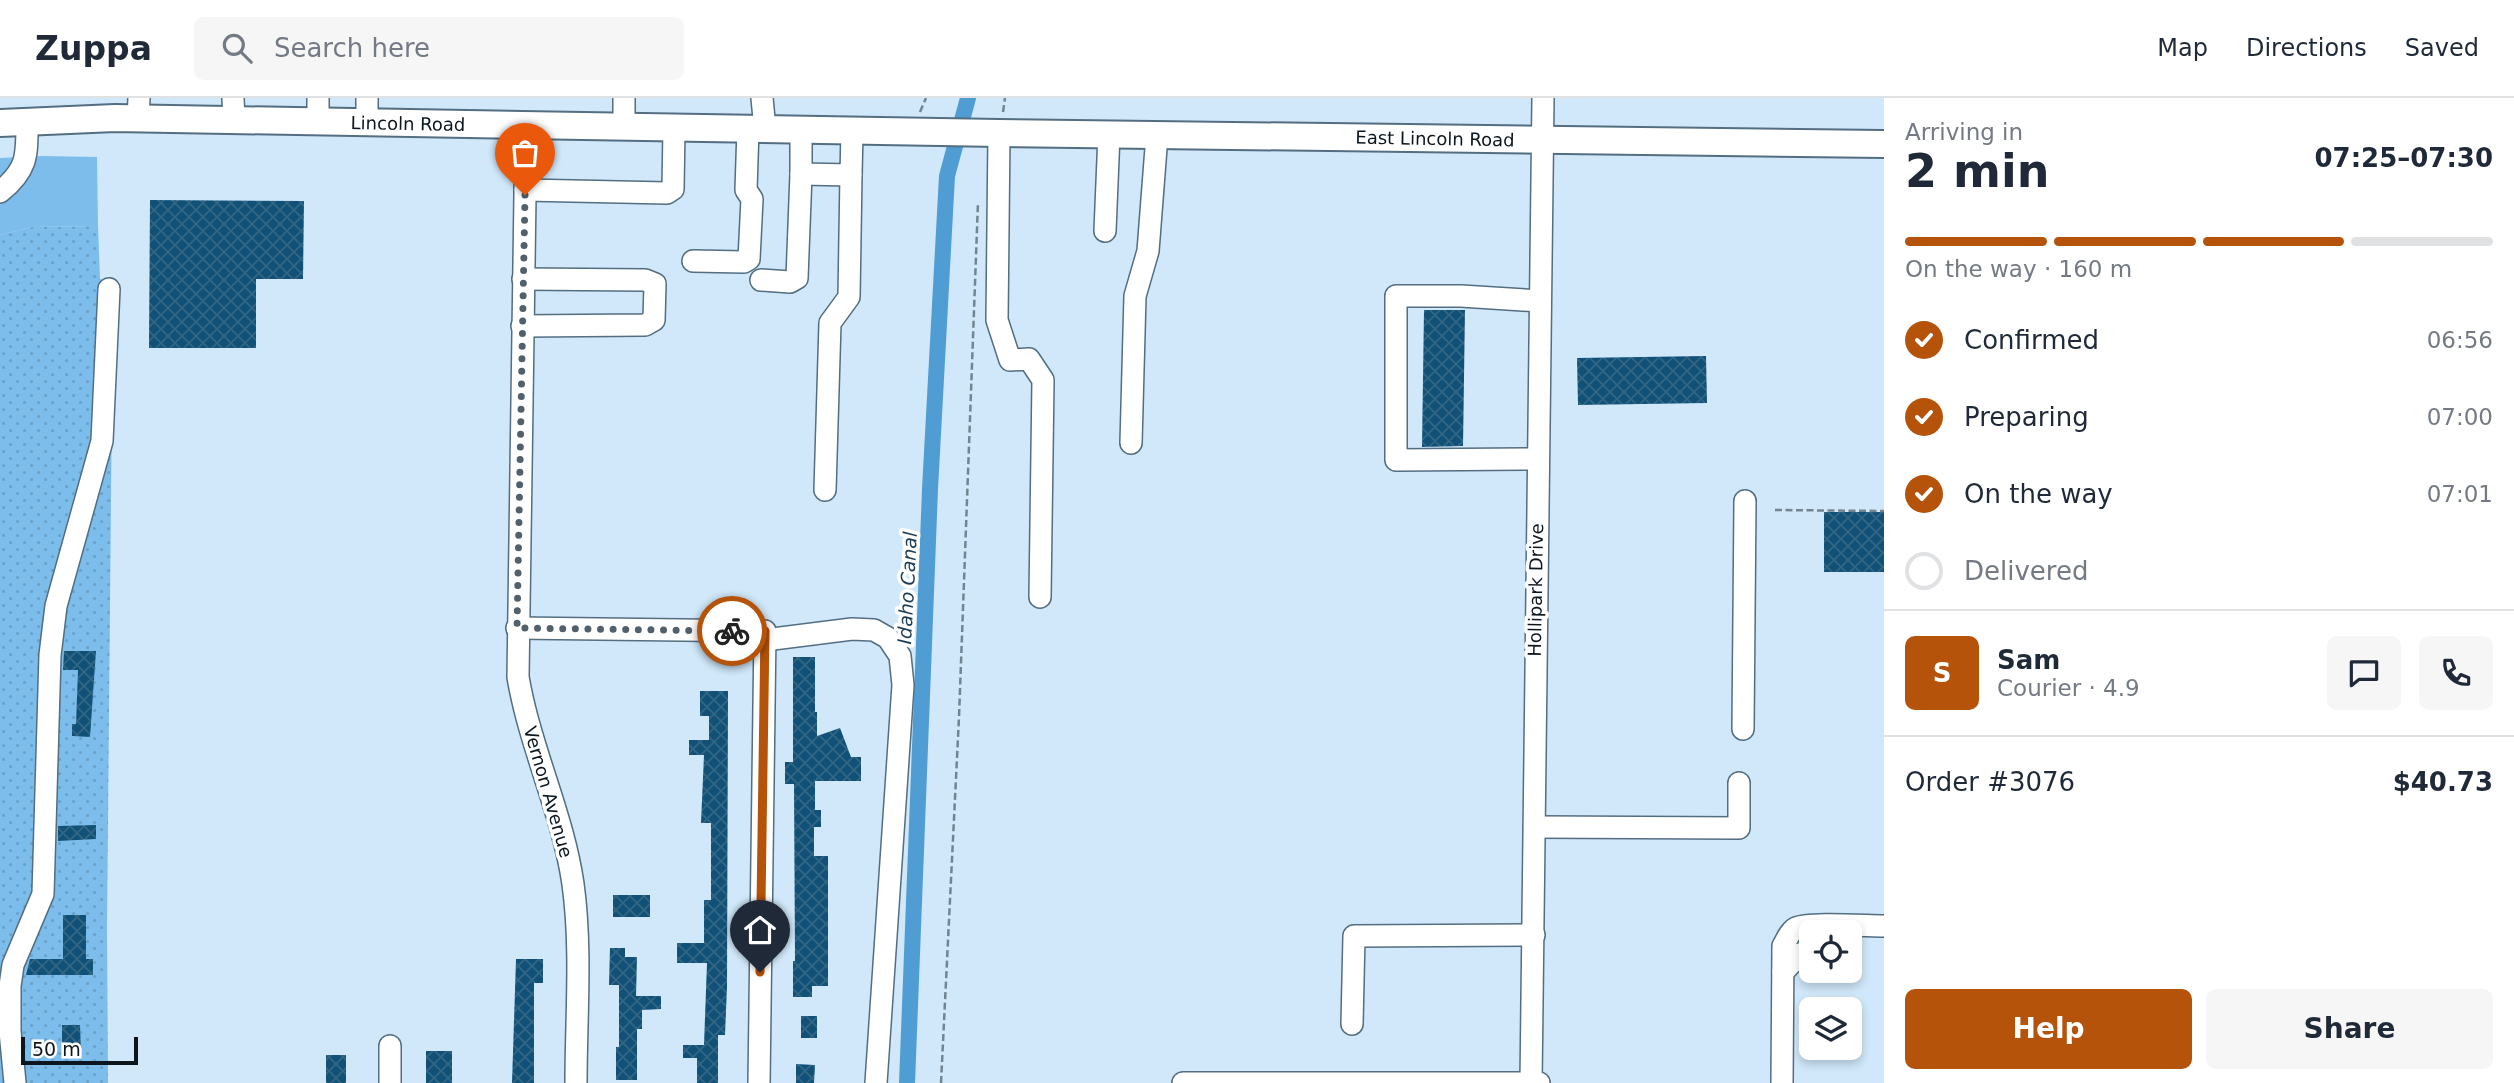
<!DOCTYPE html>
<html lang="en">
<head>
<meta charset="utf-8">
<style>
	:root { --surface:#fff; --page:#f6f6f7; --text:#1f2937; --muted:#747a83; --line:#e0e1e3; --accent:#b45309 }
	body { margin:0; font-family:"DejaVu Sans",sans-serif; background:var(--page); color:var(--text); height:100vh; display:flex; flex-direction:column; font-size:26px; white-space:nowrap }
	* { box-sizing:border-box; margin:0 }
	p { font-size:23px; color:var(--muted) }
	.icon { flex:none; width:38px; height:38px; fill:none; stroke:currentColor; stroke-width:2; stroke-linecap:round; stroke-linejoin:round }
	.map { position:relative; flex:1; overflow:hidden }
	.drawer { display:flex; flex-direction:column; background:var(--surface); width:630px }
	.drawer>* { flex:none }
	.buttons { position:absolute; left:1799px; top:822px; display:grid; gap:14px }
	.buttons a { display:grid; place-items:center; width:63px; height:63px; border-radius:10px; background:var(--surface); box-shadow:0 4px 10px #0003; font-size:35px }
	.scale { position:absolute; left:21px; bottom:18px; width:117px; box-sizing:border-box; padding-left:7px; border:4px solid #0c161e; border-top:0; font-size:19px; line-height:24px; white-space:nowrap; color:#0c161e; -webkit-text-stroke:5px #fff; paint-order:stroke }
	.pin { position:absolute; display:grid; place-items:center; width:60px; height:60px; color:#fff; margin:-72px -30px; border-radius:50% 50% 50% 0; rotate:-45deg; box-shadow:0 0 7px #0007 }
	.pin .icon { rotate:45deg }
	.courier { position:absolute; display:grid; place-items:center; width:70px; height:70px; margin:-35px; border:5px solid #b45309; border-radius:50%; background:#fff; color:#222; box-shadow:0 2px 9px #0007 }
	.summary em { font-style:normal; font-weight:600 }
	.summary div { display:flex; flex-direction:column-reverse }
	.summary { display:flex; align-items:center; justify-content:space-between; height:119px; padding:0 21px }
	h1 { font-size:46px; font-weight:600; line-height:52px }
	.bar { display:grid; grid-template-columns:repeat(4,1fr); gap:10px 7px; align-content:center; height:84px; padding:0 21px }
	.bar i { height:9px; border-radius:5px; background:var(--line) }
	.bar .on { background:var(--accent) }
	.bar p { grid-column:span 4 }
	.line { display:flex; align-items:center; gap:18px; padding:0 21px; border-top:2px solid var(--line) }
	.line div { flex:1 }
	.round { display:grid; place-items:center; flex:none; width:74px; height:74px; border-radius:10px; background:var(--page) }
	ol { padding:0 21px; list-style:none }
	li { display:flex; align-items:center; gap:21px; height:77px }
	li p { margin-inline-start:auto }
	li .icon { padding:7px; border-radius:50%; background:var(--accent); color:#fff; stroke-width:4 }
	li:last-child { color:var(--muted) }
	li i { width:38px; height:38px; border:4px solid var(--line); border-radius:50% }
	.action { display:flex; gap:14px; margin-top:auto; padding:14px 21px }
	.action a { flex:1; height:80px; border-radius:10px; background:var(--accent); color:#fff; font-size:28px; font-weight:600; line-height:80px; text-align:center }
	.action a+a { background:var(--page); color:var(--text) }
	header { display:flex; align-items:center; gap:42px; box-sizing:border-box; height:98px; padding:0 35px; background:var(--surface); border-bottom:2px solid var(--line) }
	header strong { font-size:33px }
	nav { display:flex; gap:38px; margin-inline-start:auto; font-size:24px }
	.search { width:490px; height:63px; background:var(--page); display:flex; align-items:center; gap:18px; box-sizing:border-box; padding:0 24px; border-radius:10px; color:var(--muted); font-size:26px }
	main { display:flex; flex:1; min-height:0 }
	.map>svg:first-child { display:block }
	.grass { fill:url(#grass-dots) }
	.park { fill:#7cbdec }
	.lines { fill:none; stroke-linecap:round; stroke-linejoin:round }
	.canal { stroke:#509dd3; stroke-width:16 }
	.building { fill:url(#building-cross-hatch) }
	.minor-casing { stroke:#536d81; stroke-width:24 }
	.major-casing { stroke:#536d81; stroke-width:30 }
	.path { stroke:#738491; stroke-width:2.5; stroke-dasharray:7 3.5; stroke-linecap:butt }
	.minor { stroke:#fff; stroke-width:21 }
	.major { stroke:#fff; stroke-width:26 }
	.done { stroke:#51606b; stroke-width:7; stroke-dasharray:0 12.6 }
	.route { stroke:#b45309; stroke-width:9 }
	.labels { text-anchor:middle; stroke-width:7; stroke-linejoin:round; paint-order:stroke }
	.street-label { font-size:18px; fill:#0c161e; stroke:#fff }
	.water-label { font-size:19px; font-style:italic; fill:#1c3d55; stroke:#fff }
</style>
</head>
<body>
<header>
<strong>Zuppa</strong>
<div class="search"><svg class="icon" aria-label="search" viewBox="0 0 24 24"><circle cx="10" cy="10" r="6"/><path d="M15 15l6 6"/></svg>Search here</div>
<nav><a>Map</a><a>Directions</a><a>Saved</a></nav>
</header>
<main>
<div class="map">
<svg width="1884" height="985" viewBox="0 0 1884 985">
	<defs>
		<pattern id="grass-dots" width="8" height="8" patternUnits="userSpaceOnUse" patternTransform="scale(1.75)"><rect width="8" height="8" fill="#7cbdec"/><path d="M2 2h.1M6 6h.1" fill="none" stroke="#6aa2ca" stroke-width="1.8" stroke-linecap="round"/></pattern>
		<pattern id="building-cross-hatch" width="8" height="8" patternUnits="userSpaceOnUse" patternTransform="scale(1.75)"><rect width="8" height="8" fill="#115177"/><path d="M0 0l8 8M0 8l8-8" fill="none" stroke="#326685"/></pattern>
	</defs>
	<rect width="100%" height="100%" fill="#d0e8fa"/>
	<path class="grass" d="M98,128L100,181L113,184L107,830L108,985H0V137L32,129Z"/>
	<path class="park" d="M42,58L97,59L98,128L32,129L0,137V60Z"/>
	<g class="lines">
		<path class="canal" d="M907,985L930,391L947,78L968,0"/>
	</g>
	<g class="building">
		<path d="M150,102L304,103L303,181H256V250H149Z"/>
		<path d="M1424,212H1465L1463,348L1422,349Z"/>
		<path d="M1706,258L1707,305L1578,307L1577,260Z"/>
		<rect x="1824" y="414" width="60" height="60"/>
		<path d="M64,553H96L90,639L72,638V626H76L78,572H63Z"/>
		<path d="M793,559H815V614H817V638L840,630L851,659H861V683H815V712H821V729H814V758H828V888H812V899H793V863H795L794,686H785V664H793Z"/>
		<path d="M700,593H728L727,889L725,937H718V985H697V960H683V947H704L707,865H677V845H704V802H711V725H701L704,657H689V642H709V618H700Z"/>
		<path d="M96,727V741L58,743V728Z"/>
		<rect x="613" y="797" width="37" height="22"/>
		<path d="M63,817H86V861H93V877H26L30,861H63Z"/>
		<path d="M610,850H625V859H637L636,898H661V911L642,912V931H637V982H616V949H619V887H609Z"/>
		<path d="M516,861H543V885H534V985H512Z"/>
		<rect x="801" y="918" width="16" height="22"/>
		<path d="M62,927H80L81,954H62Z"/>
		<rect x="426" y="953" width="26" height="32"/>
		<rect x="326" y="957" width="20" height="28"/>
		<path d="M796,966L815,967L814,985H796Z"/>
	</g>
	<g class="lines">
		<defs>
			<g id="minor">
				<path d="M233,0L234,23"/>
				<path d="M318,0V24"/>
				<path d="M762,0L765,31"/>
				<path d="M138,20L139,0"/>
				<path d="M367,25V0"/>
				<path d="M526,28L518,579C530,650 563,716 573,786C582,851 576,920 576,985"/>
				<path d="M624,29V0"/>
				<path d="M801,32V76L851,77L852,33"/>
				<path d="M999,35L997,222L1010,262L1029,261L1043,282L1040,499"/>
				<path d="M525,92L667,95L673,91L674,30"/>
				<path d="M0,94C28,71 27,58 27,23"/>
				<path d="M1105,133L1109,36"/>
				<path d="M693,163L744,164L749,161L752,101L746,92L748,31"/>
				<path d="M761,182L790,184L797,180L801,76"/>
				<path d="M522,228L645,227L654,222L655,186L645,182L523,181"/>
				<path d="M1131,345L1135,198L1148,153L1157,37"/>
				<path d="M1538,361L1396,362V198H1461L1540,203"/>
				<path d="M825,392L830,225L849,199L851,77"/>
				<path d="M517,530L765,533L759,985"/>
				<path d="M765,542L852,531L874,532L888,540L900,558L903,587L876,985"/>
				<path d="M1743,631L1745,403"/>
				<path d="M1535,729L1739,730V685"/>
				<path d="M1783,874L1800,856L1811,853"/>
				<path d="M1352,926L1354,838L1534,837"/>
				<path d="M15,985L10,933V888L13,867L43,796L50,557L56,508L102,343L109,191"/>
				<path d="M390,985V948"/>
				<path d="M1183,985H1539"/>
				<path d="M1531,985L1543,0"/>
				<path d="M1782,985L1783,848C1786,843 1790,833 1796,830C1808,824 1867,828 1884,828"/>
			</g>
			<path id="major" d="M0,25L115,20L999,35L1884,46"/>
		</defs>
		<use href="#minor" class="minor-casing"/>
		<use href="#major" class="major-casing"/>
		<g class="path">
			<path d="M920,14L926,0"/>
			<path d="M1003,14L1005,0"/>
			<path d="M1775,412L1884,413"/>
			<path d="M941,985L959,619L978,104"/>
		</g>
		<use href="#minor" class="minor"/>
		<use href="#major" class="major"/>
	</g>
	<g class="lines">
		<path class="done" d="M525,97L517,530L732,533"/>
		<path class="route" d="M732,533H765L760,874"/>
	</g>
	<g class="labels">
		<g class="street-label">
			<text transform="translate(408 26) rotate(1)" y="6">Lincoln Road</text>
			<text transform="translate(1435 41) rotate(1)" y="6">East Lincoln Road</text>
			<text transform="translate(1536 492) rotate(-89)" y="6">Hollipark Drive</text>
			<text transform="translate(548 694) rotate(74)" y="6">Vernon Avenue</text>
		</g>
		<g class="water-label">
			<text transform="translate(907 490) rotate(-87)" y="7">Idaho Canal</text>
		</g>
	</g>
</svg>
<div class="buttons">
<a><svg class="icon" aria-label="locate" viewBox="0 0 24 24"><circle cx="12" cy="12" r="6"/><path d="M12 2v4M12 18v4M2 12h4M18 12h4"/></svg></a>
<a><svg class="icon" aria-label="layers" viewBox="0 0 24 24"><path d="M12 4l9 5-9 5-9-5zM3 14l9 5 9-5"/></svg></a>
</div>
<div class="scale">50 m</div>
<div class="pin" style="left:525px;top:97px;background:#ea580c"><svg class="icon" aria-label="bag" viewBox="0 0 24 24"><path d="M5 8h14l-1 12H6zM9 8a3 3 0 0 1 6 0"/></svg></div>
<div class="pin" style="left:760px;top:874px;background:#1f2937"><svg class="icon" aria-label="home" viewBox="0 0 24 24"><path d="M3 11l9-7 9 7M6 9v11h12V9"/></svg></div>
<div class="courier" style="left:732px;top:533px"><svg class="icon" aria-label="bike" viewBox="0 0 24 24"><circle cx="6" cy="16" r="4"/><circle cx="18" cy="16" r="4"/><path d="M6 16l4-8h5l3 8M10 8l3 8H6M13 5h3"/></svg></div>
</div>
<section class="drawer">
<div class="summary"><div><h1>2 min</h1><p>Arriving in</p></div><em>07:25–07:30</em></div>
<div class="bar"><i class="on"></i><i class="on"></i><i class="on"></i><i></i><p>On the way · 160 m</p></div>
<ol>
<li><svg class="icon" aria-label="check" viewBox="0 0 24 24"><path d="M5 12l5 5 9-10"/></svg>Confirmed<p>06:56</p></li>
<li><svg class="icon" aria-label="check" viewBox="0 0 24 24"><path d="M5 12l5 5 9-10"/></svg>Preparing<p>07:00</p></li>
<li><svg class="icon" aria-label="check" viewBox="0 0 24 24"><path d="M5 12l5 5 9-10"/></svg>On the way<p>07:01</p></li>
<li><i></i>Delivered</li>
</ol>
<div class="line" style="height:126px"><b class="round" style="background:var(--accent);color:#fff">S</b><div><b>Sam</b><p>Courier · 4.9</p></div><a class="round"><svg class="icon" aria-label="chat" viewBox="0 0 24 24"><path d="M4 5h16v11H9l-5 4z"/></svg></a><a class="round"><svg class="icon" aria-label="phone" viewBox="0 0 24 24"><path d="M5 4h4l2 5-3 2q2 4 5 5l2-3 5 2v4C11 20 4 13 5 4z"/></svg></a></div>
<div class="line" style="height:91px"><div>Order #3076</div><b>$40.73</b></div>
<div class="action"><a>Help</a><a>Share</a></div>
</section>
</main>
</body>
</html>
